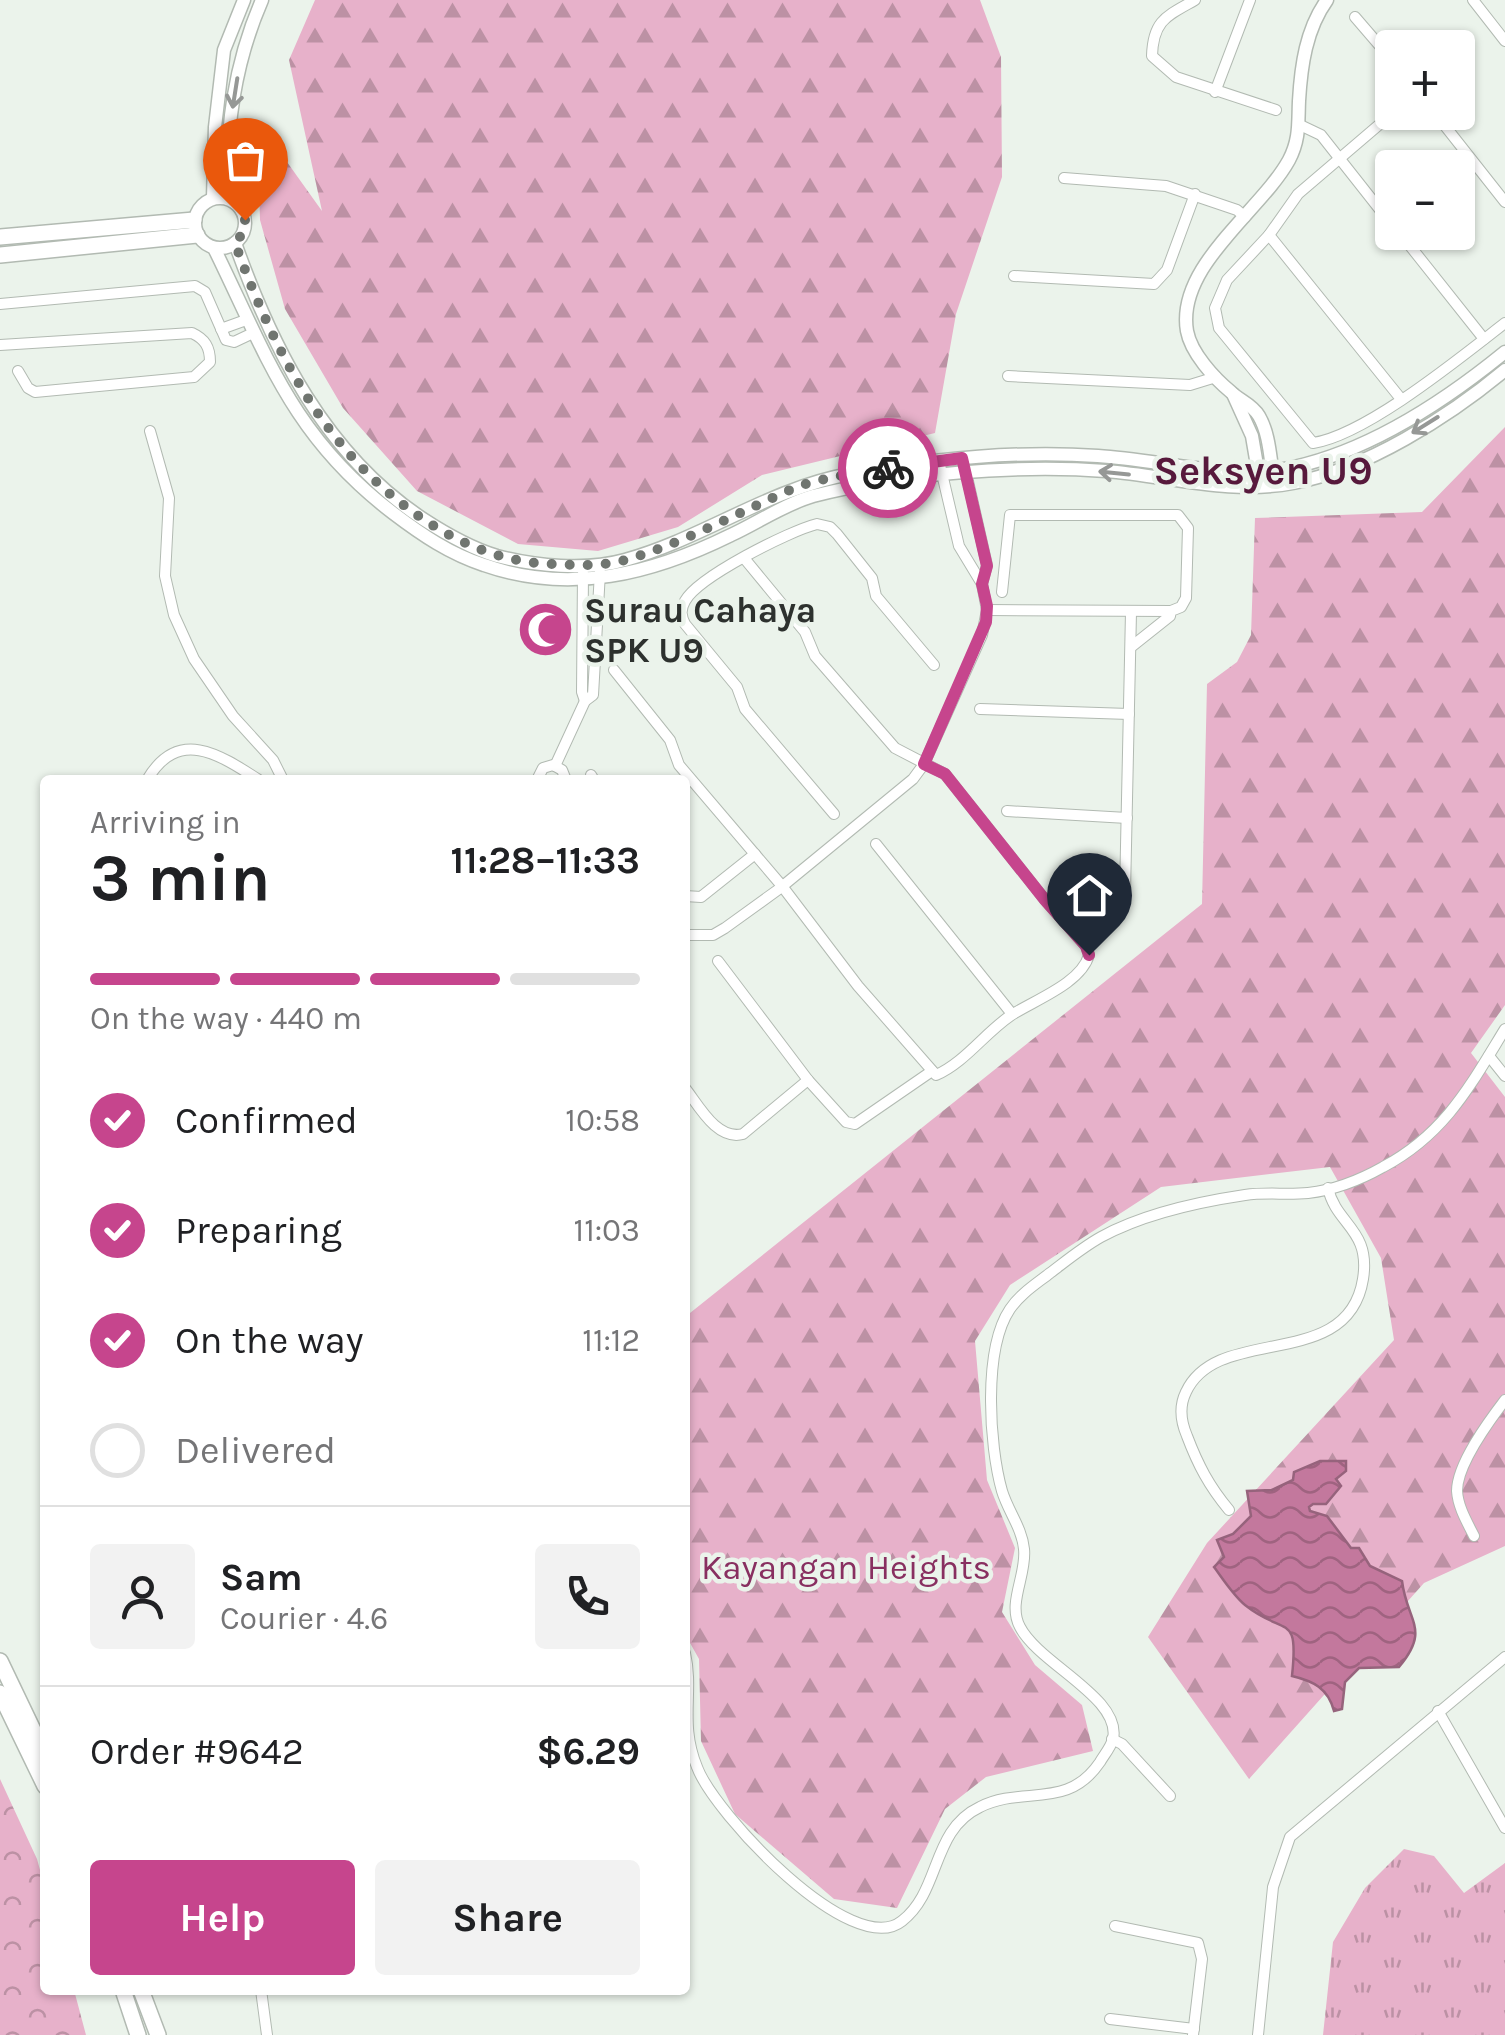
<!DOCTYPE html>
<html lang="en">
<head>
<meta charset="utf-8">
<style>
	:root { --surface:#fff; --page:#f2f2f2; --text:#202124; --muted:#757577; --line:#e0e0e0; --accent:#c6458d }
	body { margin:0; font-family:Karla,sans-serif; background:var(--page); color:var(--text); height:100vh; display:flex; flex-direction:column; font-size:38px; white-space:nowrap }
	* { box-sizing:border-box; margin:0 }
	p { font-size:32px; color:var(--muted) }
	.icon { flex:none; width:55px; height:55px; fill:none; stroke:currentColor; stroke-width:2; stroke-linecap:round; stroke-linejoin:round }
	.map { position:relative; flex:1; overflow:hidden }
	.sheet { position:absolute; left:40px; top:775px; width:650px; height:1220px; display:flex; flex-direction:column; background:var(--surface); border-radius:10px; box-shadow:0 2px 8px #0004 }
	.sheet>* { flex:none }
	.fabs { position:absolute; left:1375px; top:30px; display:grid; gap:20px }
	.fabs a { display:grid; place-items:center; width:100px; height:100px; border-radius:10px; background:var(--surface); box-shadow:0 2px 8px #0004; font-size:50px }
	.pin { position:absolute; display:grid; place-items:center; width:85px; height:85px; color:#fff; margin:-102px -42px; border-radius:50% 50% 50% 0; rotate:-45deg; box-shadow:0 0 10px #0007 }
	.pin .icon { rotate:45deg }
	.courier { position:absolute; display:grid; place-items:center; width:100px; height:100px; margin:-50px; border:8px solid #c6458d; border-radius:50%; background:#fff; color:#222; box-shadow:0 2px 12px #0007 }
	.headline em { font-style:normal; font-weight:700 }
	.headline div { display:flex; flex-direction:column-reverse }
	.headline { display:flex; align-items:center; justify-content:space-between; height:170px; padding:0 50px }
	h1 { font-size:65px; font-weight:700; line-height:75px }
	.bar { display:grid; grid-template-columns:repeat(4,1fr); gap:15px 10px; align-content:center; height:120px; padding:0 50px }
	.bar i { height:12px; border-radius:8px; background:var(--line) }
	.bar .current { background:var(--accent) }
	.bar p { grid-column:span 4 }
	.line { display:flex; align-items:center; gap:25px; padding:0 50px; border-top:2px solid var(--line) }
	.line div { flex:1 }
	.round { display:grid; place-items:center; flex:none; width:105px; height:105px; border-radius:10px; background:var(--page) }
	ol { padding:0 50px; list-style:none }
	li { display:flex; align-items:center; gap:30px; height:110px }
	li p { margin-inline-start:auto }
	li .icon { padding:10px; border-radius:50%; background:var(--accent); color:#fff; stroke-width:4 }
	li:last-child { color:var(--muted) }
	li i { width:55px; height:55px; border:5px solid var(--line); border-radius:50% }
	.primary-button { display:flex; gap:20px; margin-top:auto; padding:20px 50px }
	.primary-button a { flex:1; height:115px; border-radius:10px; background:var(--accent); color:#fff; font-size:40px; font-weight:700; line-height:115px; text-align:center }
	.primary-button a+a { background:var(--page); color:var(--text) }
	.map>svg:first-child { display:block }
	.grass { fill:url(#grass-tufts) }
	.forest { fill:url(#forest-firs) }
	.park { fill:url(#park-crowns) }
	.water { fill:url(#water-waves); stroke:#96637c; stroke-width:2.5 }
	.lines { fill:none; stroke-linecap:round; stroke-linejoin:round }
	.minor-casing { stroke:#b2bab2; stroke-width:12 }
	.tertiary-casing { stroke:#b2bab2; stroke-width:15 }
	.primary-casing { stroke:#b2bab2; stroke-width:18 }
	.minor { stroke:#fff; stroke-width:10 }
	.tertiary { stroke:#fff; stroke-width:12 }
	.primary { stroke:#fff; stroke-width:15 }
	.oneway { stroke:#969896 }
	.done { stroke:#707570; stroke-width:10; stroke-dasharray:0 18 }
	.route { stroke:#c6458d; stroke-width:12 }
	.labels { text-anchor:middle; stroke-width:9; stroke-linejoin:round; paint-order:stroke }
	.poi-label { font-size:35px; font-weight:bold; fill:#2d312e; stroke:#ebf3eb; text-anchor:start }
	.park-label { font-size:35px; fill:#882f60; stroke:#ebf3eb }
	.quarter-label { font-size:40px; font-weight:bold; fill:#57193c; stroke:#ebf3eb }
</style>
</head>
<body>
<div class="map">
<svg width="1505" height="2035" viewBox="0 0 1505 2035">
	<defs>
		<pattern id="grass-tufts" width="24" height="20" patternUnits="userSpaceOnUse" patternTransform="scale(2.5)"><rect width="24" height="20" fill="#e7b1ca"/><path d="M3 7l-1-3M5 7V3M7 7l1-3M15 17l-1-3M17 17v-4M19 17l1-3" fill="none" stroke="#bc91a4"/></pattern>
		<pattern id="forest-firs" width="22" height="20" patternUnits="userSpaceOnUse" patternTransform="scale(2.5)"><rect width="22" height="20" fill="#e7b1ca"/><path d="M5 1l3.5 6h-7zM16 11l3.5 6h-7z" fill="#bc91a4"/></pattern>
		<pattern id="park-crowns" width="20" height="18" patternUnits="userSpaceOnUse" patternTransform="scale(2.5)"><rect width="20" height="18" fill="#e7b1ca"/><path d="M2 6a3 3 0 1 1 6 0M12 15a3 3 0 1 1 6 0" fill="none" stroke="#bc91a4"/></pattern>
		<pattern id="water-waves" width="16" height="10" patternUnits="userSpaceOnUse" patternTransform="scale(2.5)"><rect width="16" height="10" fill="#c3789d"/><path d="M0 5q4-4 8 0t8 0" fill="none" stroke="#9f6380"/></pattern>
	</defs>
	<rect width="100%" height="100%" fill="#ebf3eb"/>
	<path class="grass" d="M1404,1849L1434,1856L1464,1893L1505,1863V2035H1323L1333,1942L1365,1888Z"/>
	<g class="forest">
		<path d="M315,0H980L1001,57L1002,177L956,314L935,433L762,475L678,527L598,551L518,544L417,491L343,408L285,309L260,220L257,120L322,211L289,60Z"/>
		<path d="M1505,427V1005L1471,1053L1505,1097V1546L1424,1583L1249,1779L1148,1637L1207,1543L1394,1340L1381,1258L1330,1167L1161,1187L1010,1285L975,1341L987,1480L1015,1548L1002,1612L1035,1665L1082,1705L1093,1751L986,1777L945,1809L897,1908L834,1899L735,1814L701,1741L699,1659L685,1634V1317L1202,904L1207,684L1237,662L1251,635L1255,518L1422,512Z"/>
	</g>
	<path class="park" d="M0,1779L37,1859L45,1888V1990H74L86,2035H0Z"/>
	<path class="water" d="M1320,1461H1346V1471L1336,1479L1341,1486L1326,1504H1313L1309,1507L1310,1511L1327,1516L1351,1548H1359L1370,1566L1402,1581C1407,1622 1431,1629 1399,1667L1359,1668L1345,1682L1342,1709L1334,1711C1328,1688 1313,1681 1292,1676C1299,1611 1285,1637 1245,1605C1233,1595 1223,1579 1214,1567L1224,1557L1217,1540L1233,1534L1251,1516L1247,1491L1272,1490L1293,1480L1294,1472Z"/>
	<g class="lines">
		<defs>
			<g id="minor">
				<path d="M1195,0C1167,16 1153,20 1152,56L1176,77L1276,110"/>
				<path d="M1473,0L1505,41"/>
				<path d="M1355,17L1392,60"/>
				<path d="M1215,92L1250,0"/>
				<path d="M1394,112L1298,194L1269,235L1227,280L1215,308L1219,328L1313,443C1366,435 1461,357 1505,323"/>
				<path d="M1434,112L1505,202"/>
				<path d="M1300,125L1321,135L1392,225"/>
				<path d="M1064,178L1166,186L1237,210L1245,217"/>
				<path d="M1399,232L1484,339"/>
				<path d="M1269,235L1401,399"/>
				<path d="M1014,276L1154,284L1167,270L1195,194"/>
				<path d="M0,304L195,286L205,292L226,340L234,342L253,333"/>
				<path d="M221,329L246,320"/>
				<path d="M0,345L192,333C205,339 210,347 210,362L194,377L35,392L28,388L18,371"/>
				<path d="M1008,376L1190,385L1216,377"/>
				<path d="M150,431L169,498L165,576L174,615L194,659L233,716L273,760L283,780"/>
				<path d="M965,468L987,565L982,584"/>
				<path d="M583,573L582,692L585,701"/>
				<path d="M1002,592L1010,515H1178L1188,528L1186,598L1181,607L1171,611L1170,616L1131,647"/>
				<path d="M987,610L1171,611"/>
				<path d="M614,670L670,740L679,765L782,886L858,986L936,1075C964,1063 985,1033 1010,1016C1032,1001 1081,984 1089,955L1086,946L1045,900L945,774L895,748L815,656L805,632L744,558"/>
				<path d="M980,709L1129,714"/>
				<path d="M555,766L585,701L593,695L600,572"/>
				<path d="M591,775L594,780"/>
				<path d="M147,780C178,727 219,754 259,780"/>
				<path d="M537,780L543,768L553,765L562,770L566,780"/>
				<path d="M1007,811L1127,818"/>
				<path d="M834,814L745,709L737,687L685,624C681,616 680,610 685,601C698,577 789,531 817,524L830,527L837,534L872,578L876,596L934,665"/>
				<path d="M876,844L1012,1014"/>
				<path d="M685,896L701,897L755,854"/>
				<path d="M685,935H713L725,928L779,889L913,779L924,764L982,635L987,610L982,584L959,546L939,461"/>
				<path d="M1086,946C1106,929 1120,919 1125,893L1131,612"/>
				<path d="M718,961L808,1080L846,1122L855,1124L932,1071"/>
				<path d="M1489,1056L1505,1076"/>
				<path d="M685,1088C699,1106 717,1141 743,1134L808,1080"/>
				<path d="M1229,1510C1209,1486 1198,1465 1187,1436C1181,1422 1179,1406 1186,1392C1218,1323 1348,1373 1363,1279C1371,1229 1336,1225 1328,1188"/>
				<path d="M1474,1536C1467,1522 1458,1507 1457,1491C1457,1464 1489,1421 1505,1400"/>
				<path d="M685,1653C694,1693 679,1723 697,1767C714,1813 852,1961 902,1921C941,1891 931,1830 980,1807C1023,1785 1067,1811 1100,1762C1104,1755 1111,1747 1113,1739C1122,1698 1039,1664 1020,1627C1007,1603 1027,1575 1024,1549C1022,1528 1008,1511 1002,1491C989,1445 983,1349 1010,1309C1020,1294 1036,1284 1050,1273C1066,1261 1083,1247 1101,1237C1143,1214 1198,1202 1245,1195C1266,1192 1287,1195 1308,1193C1334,1190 1360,1180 1383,1167C1445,1134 1470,1086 1505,1029"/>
				<path d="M1438,1711L1505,1828"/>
				<path d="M1112,1739L1122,1744L1170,1796"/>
				<path d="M1115,1926L1198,1943L1202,1959L1193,2035"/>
				<path d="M261,1990L267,2035"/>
				<path d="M1110,2019L1194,2029"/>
				<path d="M1258,2035L1273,1887L1290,1837L1505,1657"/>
			</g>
			<g id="tertiary">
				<circle cx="220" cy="223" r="25"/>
				<path d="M213,198L215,127L224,50L244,0"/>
				<path d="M229,199C224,132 235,62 262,0"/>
				<path d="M235,243C273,350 326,455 423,519C446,534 470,548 497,556C535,566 586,571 625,560C702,539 770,488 850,474C931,459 1016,450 1098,456C1163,460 1229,481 1294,467C1370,450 1445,401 1505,352"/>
				<path d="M214,248C267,356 292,436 393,513C422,535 450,554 484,565C570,595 652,574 731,535C757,523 785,504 813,496C900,474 1016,464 1106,471C1168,476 1231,495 1293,483C1365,470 1450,416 1505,370"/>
				<path d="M1233,394L1252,436L1259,477"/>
				<path d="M1273,475C1270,456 1269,433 1259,416C1252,404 1240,401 1231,392C1214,378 1191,353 1187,331C1176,266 1261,211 1289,160C1300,139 1298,123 1299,101C1301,66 1306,29 1327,0"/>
			</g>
			<g id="primary">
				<path d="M0,237L194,220"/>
				<path d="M0,255L197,235"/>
				<path d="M0,1661L45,1755"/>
				<path d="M0,1693L45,1786"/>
				<path d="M123,1990L138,2035"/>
				<path d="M141,1990L158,2035"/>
			</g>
		</defs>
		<use href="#minor" class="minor-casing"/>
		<use href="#tertiary" class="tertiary-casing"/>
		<use href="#primary" class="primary-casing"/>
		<use href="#minor" class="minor"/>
		<use href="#tertiary" class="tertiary"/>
		<use href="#primary" class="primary"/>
	</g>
	<defs><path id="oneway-shaft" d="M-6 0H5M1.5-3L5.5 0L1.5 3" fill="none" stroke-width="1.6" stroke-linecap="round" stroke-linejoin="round" transform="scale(2.5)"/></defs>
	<g class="oneway">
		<use href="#oneway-shaft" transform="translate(235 93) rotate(99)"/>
		<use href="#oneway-shaft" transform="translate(1425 425) rotate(148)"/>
		<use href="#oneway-shaft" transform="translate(1114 473) rotate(-174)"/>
	</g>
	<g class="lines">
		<path class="done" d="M245,220L243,233L235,243C274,351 326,454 423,519C462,545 503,562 550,564C574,565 601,567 625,560C668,548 710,527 751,508C769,500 787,490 806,484C833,476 861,472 888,468"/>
		<path class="route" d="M888,468L962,458L987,566L982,584L987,606L986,622L924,764L945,774L1045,900L1086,946L1089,955"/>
	</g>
	<defs>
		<symbol id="mosque-disc" viewBox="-11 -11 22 22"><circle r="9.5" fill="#c6458d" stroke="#ebf3eb"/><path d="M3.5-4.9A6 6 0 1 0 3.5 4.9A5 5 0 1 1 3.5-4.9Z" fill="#fff"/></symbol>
	</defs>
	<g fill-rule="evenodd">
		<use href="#mosque-disc" x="514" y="598" width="63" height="63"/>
	</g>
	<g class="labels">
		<g class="poi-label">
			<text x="584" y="622">Surau Cahaya<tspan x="584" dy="40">SPK U9</tspan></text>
		</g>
		<g class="park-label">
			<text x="846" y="1579">Kayangan Heights</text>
		</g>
		<g class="quarter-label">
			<text x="1263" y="484">Seksyen U9</text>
		</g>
	</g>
</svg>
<div class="fabs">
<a>+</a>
<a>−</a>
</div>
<div class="pin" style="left:245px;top:220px;background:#ea580c"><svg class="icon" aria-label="bag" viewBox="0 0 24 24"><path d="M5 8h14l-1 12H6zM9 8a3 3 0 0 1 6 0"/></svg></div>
<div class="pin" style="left:1089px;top:955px;background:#1f2937"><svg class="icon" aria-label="home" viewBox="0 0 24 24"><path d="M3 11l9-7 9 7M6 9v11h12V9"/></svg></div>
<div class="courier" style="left:888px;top:468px"><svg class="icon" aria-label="bike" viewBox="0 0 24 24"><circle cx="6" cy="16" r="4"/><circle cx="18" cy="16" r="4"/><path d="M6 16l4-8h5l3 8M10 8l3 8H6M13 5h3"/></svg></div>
<section class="sheet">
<div class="headline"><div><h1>3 min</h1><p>Arriving in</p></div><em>11:28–11:33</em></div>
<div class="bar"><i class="current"></i><i class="current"></i><i class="current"></i><i></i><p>On the way · 440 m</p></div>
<ol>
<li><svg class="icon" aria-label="check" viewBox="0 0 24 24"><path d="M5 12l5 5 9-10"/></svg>Confirmed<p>10:58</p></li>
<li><svg class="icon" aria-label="check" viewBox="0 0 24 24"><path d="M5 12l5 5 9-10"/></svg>Preparing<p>11:03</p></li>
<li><svg class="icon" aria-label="check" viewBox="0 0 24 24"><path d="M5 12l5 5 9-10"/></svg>On the way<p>11:12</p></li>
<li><i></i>Delivered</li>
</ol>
<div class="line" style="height:180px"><a class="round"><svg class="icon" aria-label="person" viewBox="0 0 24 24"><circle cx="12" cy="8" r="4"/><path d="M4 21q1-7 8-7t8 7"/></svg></a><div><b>Sam</b><p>Courier · 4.6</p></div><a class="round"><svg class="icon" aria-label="phone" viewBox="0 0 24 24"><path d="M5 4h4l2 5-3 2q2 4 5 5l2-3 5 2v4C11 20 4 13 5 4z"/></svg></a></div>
<div class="line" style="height:130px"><div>Order #9642</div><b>$6.29</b></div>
<div class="primary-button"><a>Help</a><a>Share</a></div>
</section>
</div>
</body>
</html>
